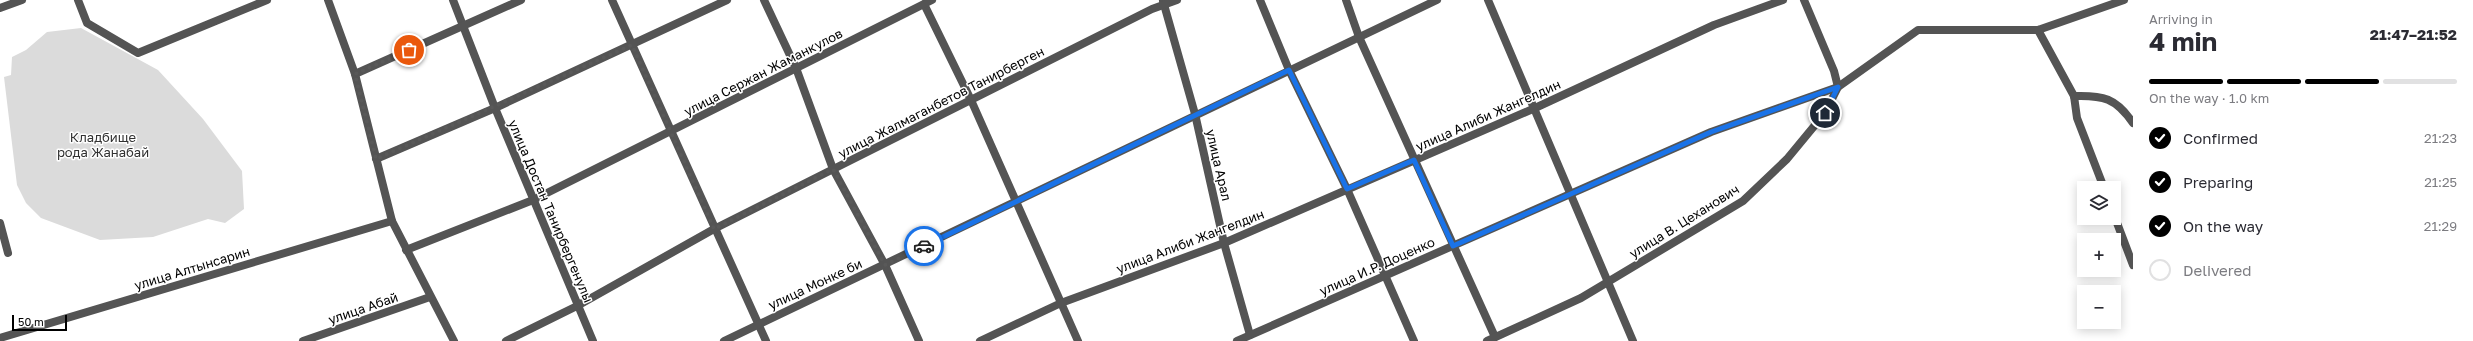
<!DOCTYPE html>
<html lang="en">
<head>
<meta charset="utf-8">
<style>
	:root { --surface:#fff; --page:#f7f7f7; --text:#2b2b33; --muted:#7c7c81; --line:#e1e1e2; --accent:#000 }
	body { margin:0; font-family:"Golos Text",sans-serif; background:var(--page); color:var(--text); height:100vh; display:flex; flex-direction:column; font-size:15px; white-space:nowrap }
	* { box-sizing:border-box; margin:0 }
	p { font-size:13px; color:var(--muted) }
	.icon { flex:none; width:22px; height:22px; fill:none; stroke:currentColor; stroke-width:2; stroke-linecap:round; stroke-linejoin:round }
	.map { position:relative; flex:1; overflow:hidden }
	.drawer { display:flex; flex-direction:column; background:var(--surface); width:340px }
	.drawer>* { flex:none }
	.tools { position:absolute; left:2077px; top:181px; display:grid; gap:8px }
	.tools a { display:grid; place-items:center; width:44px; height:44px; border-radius:0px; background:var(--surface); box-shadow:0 2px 10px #0003; font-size:20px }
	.scale { position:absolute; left:12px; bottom:10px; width:55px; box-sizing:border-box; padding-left:4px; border:2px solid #000; border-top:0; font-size:11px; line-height:14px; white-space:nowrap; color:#000; -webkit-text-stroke:3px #fff; paint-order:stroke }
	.pin { position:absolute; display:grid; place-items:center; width:34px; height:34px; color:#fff; margin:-17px; border:2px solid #fff; border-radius:50%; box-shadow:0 1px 4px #0007 }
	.courier { position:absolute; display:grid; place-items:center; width:40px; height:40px; margin:-20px; border:3px solid #1a73e8; border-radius:50%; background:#fff; color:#222; box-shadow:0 1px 5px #0007 }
	.overview em { font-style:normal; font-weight:700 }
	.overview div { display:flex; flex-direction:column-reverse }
	.overview { display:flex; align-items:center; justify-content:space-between; height:68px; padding:0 16px }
	h1 { font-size:26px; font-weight:700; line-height:30px }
	.bar { display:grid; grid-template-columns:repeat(4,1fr); gap:6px 4px; align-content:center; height:48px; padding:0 16px }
	.bar i { height:5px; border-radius:3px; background:var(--line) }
	.bar .active { background:var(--accent) }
	.bar p { grid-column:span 4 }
	ol { padding:0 16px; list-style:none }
	li { display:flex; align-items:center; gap:12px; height:44px }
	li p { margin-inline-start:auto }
	li .icon { padding:4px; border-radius:50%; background:var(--accent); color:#fff; stroke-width:4 }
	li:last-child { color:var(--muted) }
	li i { width:22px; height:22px; border:2px solid var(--line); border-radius:50% }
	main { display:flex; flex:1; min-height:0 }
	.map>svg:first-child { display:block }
	.green { fill:#dbdbdb }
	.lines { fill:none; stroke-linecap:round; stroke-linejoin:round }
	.minor { stroke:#545454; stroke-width:8 }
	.done { stroke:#595959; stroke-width:4; stroke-dasharray:0 7.2 }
	.route { stroke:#1a73e8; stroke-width:5 }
	.labels { text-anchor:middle; stroke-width:3; stroke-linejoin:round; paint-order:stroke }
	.street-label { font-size:13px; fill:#000; stroke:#fff }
	.park-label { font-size:13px; fill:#323232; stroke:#fff }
</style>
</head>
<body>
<main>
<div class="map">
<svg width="2133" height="341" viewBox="0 0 2133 341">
	<rect width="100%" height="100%" fill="#fff"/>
	<path class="green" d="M81,28L158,70L203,119L242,171L244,209L225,223L208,219L153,237L100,240L41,218L26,203L17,185L4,77L11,75L12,57L26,50L47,32Z"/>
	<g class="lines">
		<g class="minor">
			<path d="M78,0L87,23L138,53L267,0"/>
			<path d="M328,0L355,74L392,221L454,341"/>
			<path d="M453,0L495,108L593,341"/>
			<path d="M612,0L766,341"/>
			<path d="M764,0L796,68L833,169L885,265L919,341"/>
			<path d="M1260,0L1289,70L1347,189L1414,341"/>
			<path d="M1346,0L1359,37L1495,337"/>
			<path d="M1488,0L1633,341"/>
			<path d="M1163,1L1195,114L1224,243L1250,335"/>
			<path d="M924,4L971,100L1078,341"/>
			<path d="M0,8L22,0"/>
			<path d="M2038,30L2074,96L2077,118L2104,188"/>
			<path d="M355,74L521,0"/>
			<path d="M2074,96C2103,95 2116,98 2133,123"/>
			<path d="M376,159L495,108L727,0"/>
			<path d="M2114,215L2133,265"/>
			<path d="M0,223L8,253"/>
			<path d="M406,250L533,200L932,0"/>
			<path d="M0,338L392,221"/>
			<path d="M303,341L430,297"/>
			<path d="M506,341L577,306L714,229L1152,9L1177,0"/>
			<path d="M724,341L1437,0"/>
			<path d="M980,341L1061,303L1224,243L1535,108L1714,25L1783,0"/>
			<path d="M1237,341L1711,132L1838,87L1918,30H2038L2124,0"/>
			<path d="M1487,341L1581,298L1743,201L1787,159L1825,113L1838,87L1834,71L1804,0"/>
		</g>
	</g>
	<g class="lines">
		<path class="done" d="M409,50L355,74L376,159L632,45L714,229L833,169L885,265L924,246"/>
		<path class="route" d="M924,246L1289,70L1347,189L1414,160L1453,246L1711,132L1838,87L1825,113"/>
	</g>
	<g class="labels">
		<g class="street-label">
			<text transform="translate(763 72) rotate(-27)" y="5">улица Сержан Жаманкулов</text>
			<text transform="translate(941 102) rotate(-27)" y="5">улица Жалмаганбетов Танирберген</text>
			<text transform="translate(1488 115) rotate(-24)" y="5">улица Алиби Жангелдин</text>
			<text transform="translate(1219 165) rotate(77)" y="5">улица Арал</text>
			<text transform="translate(551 211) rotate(67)" y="5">улица Достан Танирбергенулы</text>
			<text transform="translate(1684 221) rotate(-32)" y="5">улица В. Цеханович</text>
			<text transform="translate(1190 241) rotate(-21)" y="5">улица Алиби Жангелдин</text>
			<text transform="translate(1377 266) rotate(-24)" y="5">улица И.Р. Доценко</text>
			<text transform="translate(192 268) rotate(-17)" y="5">улица Алтынсарин</text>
			<text transform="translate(815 284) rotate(-25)" y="5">улица Монке би</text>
			<text transform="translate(363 308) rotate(-19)" y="5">улица Абай</text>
		</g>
		<g class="park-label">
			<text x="103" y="142">Кладбище<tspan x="103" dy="15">рода Жанабай</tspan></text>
		</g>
	</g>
</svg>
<div class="tools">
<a><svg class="icon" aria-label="layers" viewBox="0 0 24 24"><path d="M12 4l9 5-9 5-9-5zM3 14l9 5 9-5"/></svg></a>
<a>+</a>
<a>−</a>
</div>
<div class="scale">50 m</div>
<div class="pin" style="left:409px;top:50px;background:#ea580c"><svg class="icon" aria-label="bag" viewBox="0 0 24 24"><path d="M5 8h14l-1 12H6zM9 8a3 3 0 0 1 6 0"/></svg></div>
<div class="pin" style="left:1825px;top:113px;background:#1f2937"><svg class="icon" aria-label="home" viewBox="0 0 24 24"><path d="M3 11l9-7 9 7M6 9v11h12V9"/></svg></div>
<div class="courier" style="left:924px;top:246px"><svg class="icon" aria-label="car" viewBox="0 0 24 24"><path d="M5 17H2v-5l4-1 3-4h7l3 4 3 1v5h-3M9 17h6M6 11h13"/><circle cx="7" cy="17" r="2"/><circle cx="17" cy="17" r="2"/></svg></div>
</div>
<section class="drawer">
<div class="overview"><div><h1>4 min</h1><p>Arriving in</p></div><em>21:47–21:52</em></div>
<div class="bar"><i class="active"></i><i class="active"></i><i class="active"></i><i></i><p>On the way · 1.0 km</p></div>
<ol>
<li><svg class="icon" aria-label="check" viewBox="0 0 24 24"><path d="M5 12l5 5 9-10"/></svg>Confirmed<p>21:23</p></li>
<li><svg class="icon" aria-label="check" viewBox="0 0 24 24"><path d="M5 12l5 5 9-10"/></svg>Preparing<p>21:25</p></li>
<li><svg class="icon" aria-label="check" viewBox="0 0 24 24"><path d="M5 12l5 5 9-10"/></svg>On the way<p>21:29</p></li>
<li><i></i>Delivered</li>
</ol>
</section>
</main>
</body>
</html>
